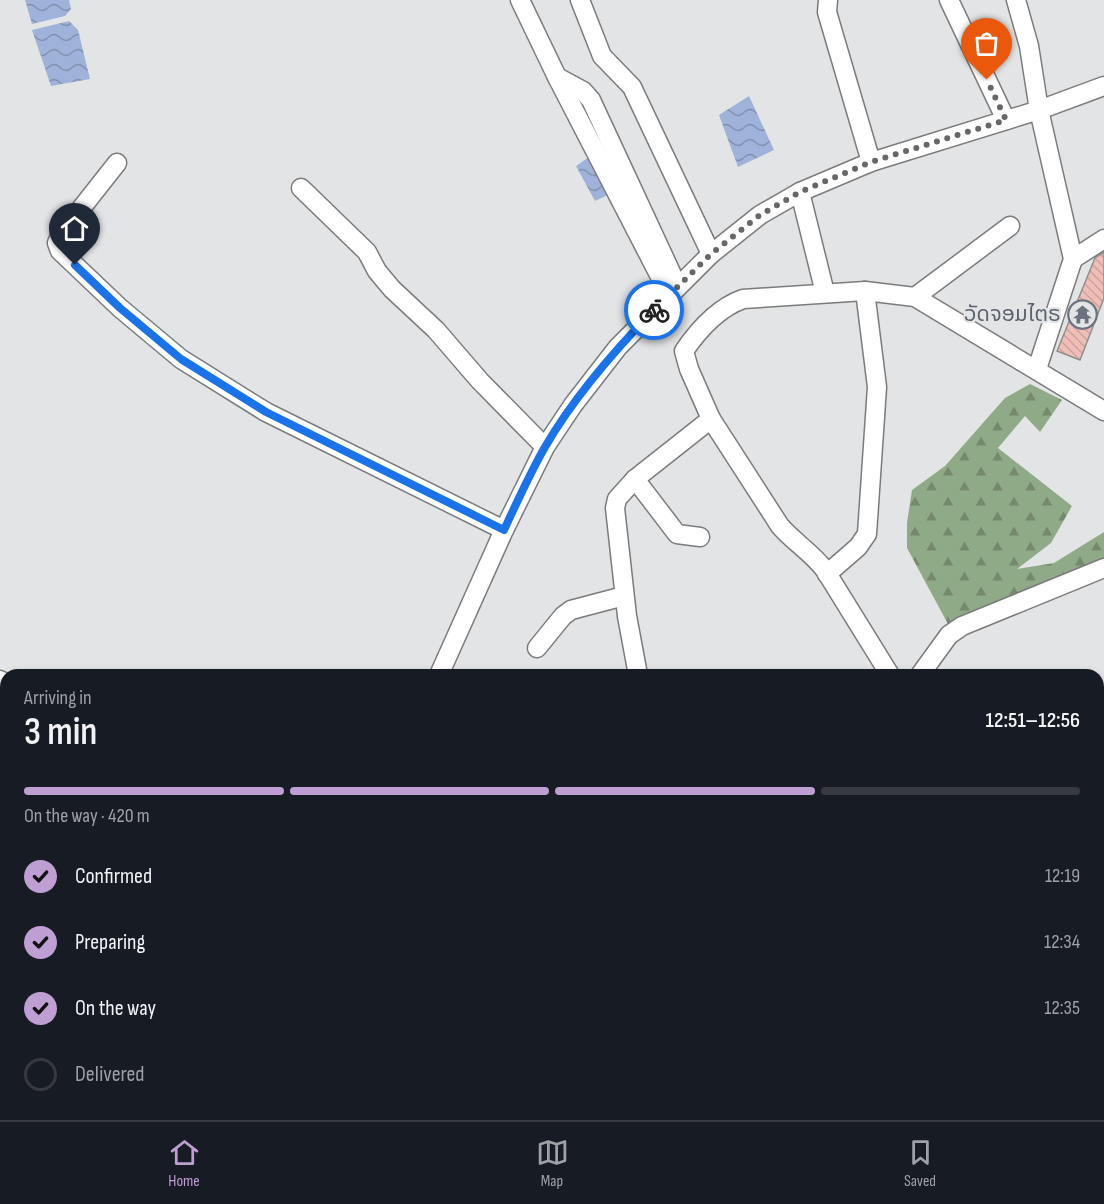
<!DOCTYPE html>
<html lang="en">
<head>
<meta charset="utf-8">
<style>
	:root { --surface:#171b24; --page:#20242c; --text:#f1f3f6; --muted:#9ea1a6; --line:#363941; --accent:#bf9ed3 }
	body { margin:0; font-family:"Sofia Sans Condensed","Noto Sans Lao",sans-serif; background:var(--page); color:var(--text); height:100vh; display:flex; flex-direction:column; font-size:22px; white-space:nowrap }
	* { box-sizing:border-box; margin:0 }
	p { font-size:20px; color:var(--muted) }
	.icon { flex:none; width:33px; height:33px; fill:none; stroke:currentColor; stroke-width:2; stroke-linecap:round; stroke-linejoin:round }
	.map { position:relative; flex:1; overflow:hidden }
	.details { position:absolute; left:0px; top:669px; width:1104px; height:452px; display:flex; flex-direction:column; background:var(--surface); border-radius:18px 18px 0 0; box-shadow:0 3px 9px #0003 }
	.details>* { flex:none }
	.pin { position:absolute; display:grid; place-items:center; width:51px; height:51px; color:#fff; margin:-62px -26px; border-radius:50% 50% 50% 0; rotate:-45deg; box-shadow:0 0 6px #0007 }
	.pin .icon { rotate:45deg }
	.courier { position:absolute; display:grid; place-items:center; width:60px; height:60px; margin:-30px; border:4px solid #1a73e8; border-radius:50%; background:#fff; color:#222; box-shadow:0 2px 8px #0007 }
	.summary em { font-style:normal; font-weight:600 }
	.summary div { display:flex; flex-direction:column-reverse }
	.summary { display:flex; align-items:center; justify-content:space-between; height:102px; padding:0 24px }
	h1 { font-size:39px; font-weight:600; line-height:45px }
	.bar { display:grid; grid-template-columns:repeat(4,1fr); gap:9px 6px; align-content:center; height:72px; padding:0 24px }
	.bar i { height:8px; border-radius:4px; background:var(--line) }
	.bar .current { background:var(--accent) }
	.bar p { grid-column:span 4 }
	ol { padding:0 24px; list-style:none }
	li { display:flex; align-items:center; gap:18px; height:66px }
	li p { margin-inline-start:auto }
	li .icon { padding:6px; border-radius:50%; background:var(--accent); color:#111; stroke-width:4 }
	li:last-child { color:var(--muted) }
	li i { width:33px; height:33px; border:3px solid var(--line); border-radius:50% }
	.dock { display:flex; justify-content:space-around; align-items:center; height:84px; border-top:2px solid var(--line); background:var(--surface); font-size:16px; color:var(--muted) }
	.dock a { display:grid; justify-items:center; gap:3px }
	.dock .current { color:var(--accent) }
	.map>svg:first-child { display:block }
	.forest { fill:url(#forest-firs) }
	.wetland { fill:url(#wetland-marsh) }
	.water { fill:url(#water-waves) }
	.building { fill:url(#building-back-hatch); stroke:#908f8f; stroke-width:1.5 }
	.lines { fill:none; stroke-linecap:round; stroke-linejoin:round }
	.minor-casing { stroke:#7b7b7c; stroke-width:21 }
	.minor { stroke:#fff; stroke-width:18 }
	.done { stroke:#676768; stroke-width:6; stroke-dasharray:0 10.8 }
	.route { stroke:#1a73e8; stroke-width:8 }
	.labels { text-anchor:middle; stroke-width:4.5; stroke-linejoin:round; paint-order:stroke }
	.worship-label { font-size:21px; fill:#5b616d; stroke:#e3e4e5; text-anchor:end }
</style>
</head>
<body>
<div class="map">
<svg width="1104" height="1120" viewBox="0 0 1104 1120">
	<defs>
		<pattern id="forest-firs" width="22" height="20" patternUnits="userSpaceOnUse" patternTransform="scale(1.5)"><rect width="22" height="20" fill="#8faa86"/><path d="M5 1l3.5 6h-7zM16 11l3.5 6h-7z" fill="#758a6d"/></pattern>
		<pattern id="wetland-marsh" width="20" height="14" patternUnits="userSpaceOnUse" patternTransform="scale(1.5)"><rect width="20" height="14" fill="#c8dbc2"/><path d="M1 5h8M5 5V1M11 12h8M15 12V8" fill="none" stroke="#acbca7"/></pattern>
		<pattern id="water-waves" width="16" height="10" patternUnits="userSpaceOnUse" patternTransform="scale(1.5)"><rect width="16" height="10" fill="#9fb2d9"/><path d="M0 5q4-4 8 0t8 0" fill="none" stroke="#8191b0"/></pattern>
		<pattern id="building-back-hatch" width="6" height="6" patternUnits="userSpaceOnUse" patternTransform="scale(1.5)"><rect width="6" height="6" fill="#f0bdb7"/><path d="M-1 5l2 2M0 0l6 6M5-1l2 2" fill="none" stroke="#cea29d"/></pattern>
	</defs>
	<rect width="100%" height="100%" fill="#e3e4e5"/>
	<path class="forest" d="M1030,384L1062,400L1040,432L1025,416L998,448L1072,506L1051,543L1017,569L1054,563L1104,532V560L948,624L907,548V523L912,490L945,466L1005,398Z"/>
	<path class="wetland" d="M6,728V918L0,921V734Z"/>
	<g class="water">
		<path d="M25,0H69L71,9L65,16L32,24Z"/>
		<path d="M69,21L78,30L90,79L51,86L32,30Z"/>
		<path d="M749,96L774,150L738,167L719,115Z"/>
		<path d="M592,155L612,193L595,201L576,166Z"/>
	</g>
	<path class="building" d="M1104,252V298L1080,360L1057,351L1095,258Z"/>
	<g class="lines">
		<defs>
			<g id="minor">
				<path d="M520,0L557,77L669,294"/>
				<path d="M580,0L602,56L632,87L711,254"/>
				<path d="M828,0L827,12L871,162"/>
				<path d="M949,0L1006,120"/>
				<path d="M1016,0L1029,46L1039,110L1073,259L1037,369"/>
				<path d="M557,77L583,91L591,100L675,281"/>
				<path d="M117,163L61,234L57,243L60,251L120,308L181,359L266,412L504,530"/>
				<path d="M301,188L367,252L377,271L392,289L436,330L480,381L545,447"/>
				<path d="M800,192L825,293"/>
				<path d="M1073,259L1104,239"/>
				<path d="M915,297L1010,226"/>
				<path d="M711,419L780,526C794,542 812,553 825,570L890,675"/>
				<path d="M635,479L677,534L700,537"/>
				<path d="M827,574L858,547L867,534L877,387L865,291"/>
				<path d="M537,648L563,616L571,610L624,596"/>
				<path d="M439,675L504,530L545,447L573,405L618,347L711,254L760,215L800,192L871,162L1039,110L1104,86"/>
				<path d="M638,675L627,616L615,508L617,499L635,479L711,419L689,369L684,351C699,329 718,308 743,299L865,291L915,297L1104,411"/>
				<path d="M920,675L949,635L962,626L1104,568"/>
				<path d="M0,680L6,684"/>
				<path d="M1098,796L1104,800"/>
				<path d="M1104,823L1101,835L1104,883"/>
				<path d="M1098,925L1104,923"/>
				<path d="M722,1114L750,1118"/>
				<path d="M950,1114L952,1120"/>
				<path d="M239,1120L241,1114"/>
				<path d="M504,1120L506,1114"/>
			</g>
		</defs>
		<use href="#minor" class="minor-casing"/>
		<use href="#minor" class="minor"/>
	</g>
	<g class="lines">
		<path class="done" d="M654,310L711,254L760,215L800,192L871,162L1006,120L987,80"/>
		<path class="route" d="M75,265L120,308L181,359L266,412L504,530C517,502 530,473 545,447C574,397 614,351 654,310"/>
	</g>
	<defs>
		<symbol id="temple-ring" viewBox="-11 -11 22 22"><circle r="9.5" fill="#e3e4e5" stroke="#6b7280" stroke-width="1.5"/><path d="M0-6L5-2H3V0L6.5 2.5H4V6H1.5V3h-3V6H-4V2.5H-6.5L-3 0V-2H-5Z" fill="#6b7280"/></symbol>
	</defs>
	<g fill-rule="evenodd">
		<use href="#temple-ring" x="1066" y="298" width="33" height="33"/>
	</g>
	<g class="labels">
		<g class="worship-label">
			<text x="1061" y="321">ວັດຈອມໄຕຣ</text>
		</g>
	</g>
</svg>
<div class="pin" style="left:987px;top:80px;background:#ea580c"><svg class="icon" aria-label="bag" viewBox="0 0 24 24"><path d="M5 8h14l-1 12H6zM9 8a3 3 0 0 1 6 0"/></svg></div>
<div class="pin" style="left:75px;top:265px;background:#1f2937"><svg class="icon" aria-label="home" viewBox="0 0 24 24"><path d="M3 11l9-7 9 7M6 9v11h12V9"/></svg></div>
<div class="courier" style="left:654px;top:310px"><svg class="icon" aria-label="bike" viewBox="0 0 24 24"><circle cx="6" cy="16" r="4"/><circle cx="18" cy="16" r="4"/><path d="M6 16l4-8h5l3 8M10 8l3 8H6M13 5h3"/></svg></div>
<section class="details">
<div class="summary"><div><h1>3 min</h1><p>Arriving in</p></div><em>12:51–12:56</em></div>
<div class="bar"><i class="current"></i><i class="current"></i><i class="current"></i><i></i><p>On the way · 420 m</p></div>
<ol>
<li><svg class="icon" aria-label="check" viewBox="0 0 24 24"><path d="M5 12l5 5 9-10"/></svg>Confirmed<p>12:19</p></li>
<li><svg class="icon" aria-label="check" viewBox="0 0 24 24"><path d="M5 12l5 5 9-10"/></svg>Preparing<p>12:34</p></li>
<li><svg class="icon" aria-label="check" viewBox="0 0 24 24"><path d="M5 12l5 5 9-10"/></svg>On the way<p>12:35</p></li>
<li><i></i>Delivered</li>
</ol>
</section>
</div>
<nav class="dock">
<a class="current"><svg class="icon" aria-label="home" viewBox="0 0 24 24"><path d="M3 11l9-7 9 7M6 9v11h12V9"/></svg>Home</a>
<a><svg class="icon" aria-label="map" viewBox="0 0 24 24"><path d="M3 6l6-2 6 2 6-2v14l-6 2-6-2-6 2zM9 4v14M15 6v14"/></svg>Map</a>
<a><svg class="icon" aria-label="saved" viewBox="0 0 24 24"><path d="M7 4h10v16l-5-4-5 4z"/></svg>Saved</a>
</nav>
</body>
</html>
